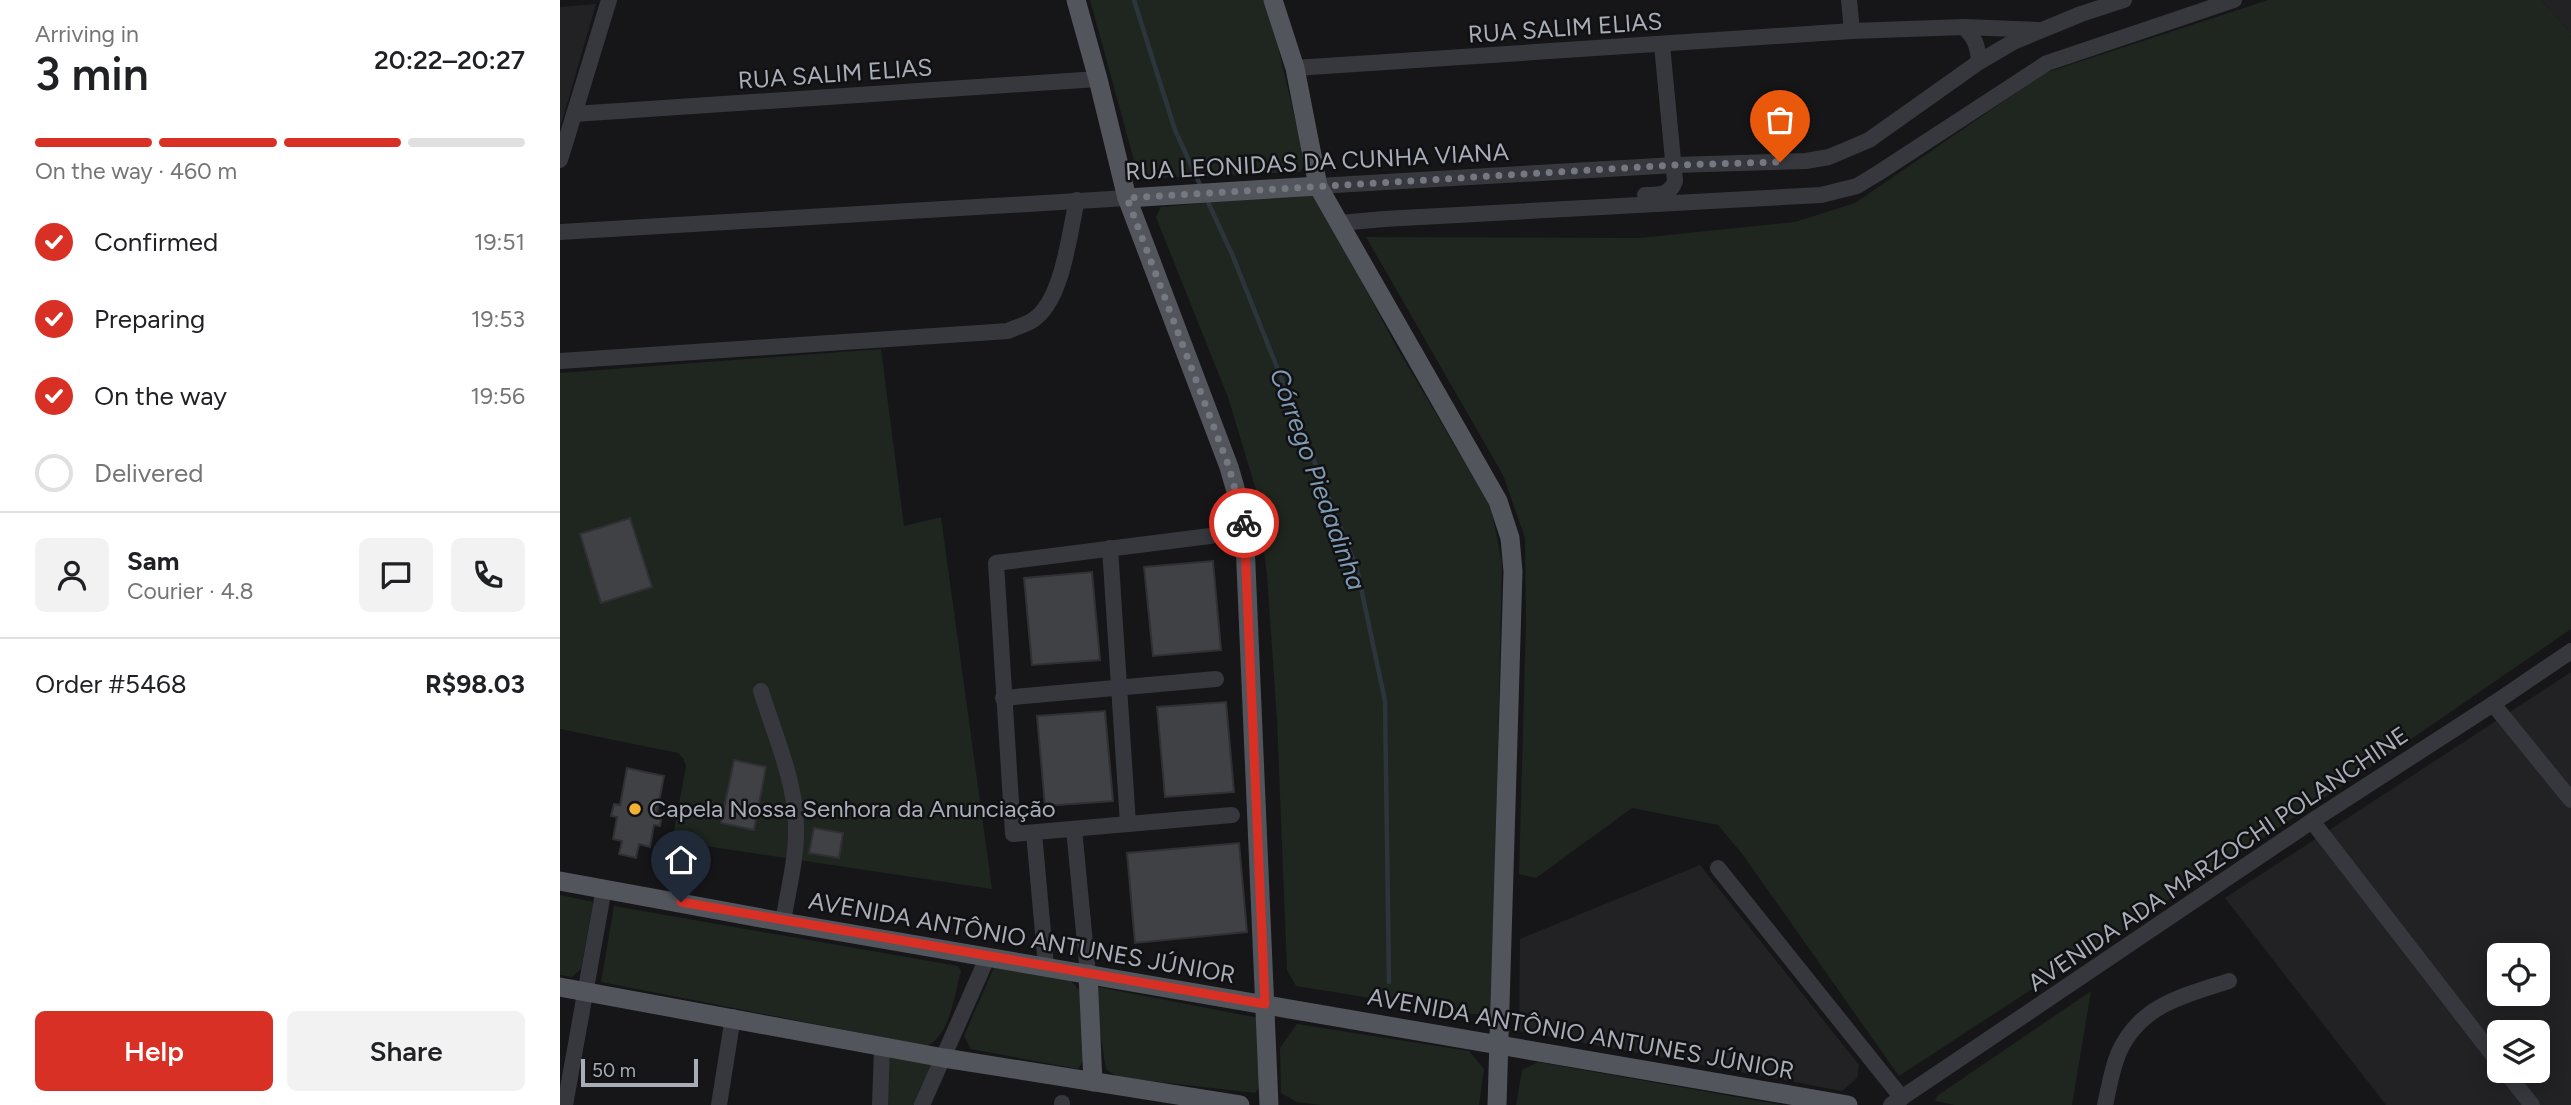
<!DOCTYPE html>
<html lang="en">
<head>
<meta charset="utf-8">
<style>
	:root { --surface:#fff; --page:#f2f2f2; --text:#202124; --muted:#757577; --line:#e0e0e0; --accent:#d93025 }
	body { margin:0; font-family:Figtree,sans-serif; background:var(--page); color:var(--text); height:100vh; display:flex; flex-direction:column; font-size:26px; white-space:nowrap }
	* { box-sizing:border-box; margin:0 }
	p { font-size:23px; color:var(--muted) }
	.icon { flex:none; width:38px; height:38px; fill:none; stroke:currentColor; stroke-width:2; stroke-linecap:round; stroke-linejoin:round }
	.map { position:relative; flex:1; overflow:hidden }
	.side { display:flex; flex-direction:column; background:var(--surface); width:560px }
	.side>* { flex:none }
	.controls { position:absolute; left:1927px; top:943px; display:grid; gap:14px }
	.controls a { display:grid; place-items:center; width:63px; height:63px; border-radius:10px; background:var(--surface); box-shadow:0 4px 18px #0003; font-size:35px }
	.scale { position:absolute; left:21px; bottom:18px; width:117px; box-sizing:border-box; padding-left:7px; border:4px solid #a8adb8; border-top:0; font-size:19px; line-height:24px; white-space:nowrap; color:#a8adb8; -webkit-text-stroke:5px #111113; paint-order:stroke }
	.pin { position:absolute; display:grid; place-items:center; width:60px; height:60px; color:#fff; margin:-72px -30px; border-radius:50% 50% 50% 0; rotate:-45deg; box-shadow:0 0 7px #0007 }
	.pin .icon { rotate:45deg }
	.courier { position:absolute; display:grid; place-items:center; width:70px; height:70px; margin:-35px; border:5px solid #d93025; border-radius:50%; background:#fff; color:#222; box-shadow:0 2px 9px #0007 }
	.summary em { font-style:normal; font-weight:600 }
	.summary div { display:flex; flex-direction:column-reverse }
	.summary { display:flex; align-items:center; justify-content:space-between; height:119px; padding:0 35px }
	h1 { font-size:46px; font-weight:600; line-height:52px }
	.bar { display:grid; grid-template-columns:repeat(4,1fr); gap:10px 7px; align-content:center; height:84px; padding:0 35px }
	.bar i { height:9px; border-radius:5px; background:var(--line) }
	.bar .selected { background:var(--accent) }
	.bar p { grid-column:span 4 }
	.line { display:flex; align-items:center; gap:18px; padding:0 35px; border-top:2px solid var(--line) }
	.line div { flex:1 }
	.round { display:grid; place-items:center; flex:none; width:74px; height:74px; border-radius:10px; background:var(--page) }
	ol { padding:0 35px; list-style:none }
	li { display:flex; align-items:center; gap:21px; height:77px }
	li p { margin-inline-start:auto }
	li .icon { padding:7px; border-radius:50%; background:var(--accent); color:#fff; stroke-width:4 }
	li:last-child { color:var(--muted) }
	li i { width:38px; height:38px; border:4px solid var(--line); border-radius:50% }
	.action { display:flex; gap:14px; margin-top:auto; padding:14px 35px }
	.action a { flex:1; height:80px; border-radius:10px; background:var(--accent); color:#fff; font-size:28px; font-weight:600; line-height:80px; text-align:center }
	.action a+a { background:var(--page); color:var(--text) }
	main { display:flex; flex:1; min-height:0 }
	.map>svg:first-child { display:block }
	.built { fill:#222225; fill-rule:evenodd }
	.green { fill:#1e261f }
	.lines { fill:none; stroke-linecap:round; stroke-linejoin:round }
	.stream { stroke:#2c353c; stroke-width:4.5 }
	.building { fill:#404145; stroke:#303034; stroke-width:2 }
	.minor { stroke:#37383d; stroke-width:16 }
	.major { stroke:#53555c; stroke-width:19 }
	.done { stroke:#757880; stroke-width:7; stroke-dasharray:0 12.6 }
	.route { stroke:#d93025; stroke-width:9 }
	.poi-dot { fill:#f2b134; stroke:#111113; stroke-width:2.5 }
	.labels { text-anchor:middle; stroke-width:5; stroke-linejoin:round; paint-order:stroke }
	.street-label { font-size:24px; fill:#a8adb8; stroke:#111113 }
	.poi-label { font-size:24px; fill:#a8adb8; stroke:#111113; text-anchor:start }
	.water-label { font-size:26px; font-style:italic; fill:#7f9bb3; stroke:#111113 }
</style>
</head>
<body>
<main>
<section class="side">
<div class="summary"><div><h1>3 min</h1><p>Arriving in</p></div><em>20:22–20:27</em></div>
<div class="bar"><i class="selected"></i><i class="selected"></i><i class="selected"></i><i></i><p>On the way · 460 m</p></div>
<ol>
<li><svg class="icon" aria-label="check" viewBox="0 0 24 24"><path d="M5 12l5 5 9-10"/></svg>Confirmed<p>19:51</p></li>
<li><svg class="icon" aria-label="check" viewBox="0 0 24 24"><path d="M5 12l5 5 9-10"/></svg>Preparing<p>19:53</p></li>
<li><svg class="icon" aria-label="check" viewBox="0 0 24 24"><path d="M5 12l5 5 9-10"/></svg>On the way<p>19:56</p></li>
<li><i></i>Delivered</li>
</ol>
<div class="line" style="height:126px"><a class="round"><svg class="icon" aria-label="person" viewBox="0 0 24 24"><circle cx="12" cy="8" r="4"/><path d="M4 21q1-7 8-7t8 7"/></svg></a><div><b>Sam</b><p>Courier · 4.8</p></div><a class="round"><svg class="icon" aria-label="chat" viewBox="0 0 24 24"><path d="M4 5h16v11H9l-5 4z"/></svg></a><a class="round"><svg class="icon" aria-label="phone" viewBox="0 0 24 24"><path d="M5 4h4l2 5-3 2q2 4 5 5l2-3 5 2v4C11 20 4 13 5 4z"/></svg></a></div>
<div class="line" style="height:91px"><div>Order #5468</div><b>R$98.03</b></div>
<div class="action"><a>Help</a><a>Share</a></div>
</section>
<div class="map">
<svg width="2011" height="1105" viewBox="0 0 2011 1105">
	<rect width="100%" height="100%" fill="#161618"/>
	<g class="built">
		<path d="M1981,0H2011V33Z"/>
		<path d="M36,4L0,128V7Z"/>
		<path d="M2011,672V1105H1826L1665,898ZM1939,956H1978V994H1939ZM1939,1032H1978V1071H1939Z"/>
		<path d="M1140,865L1299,1065L1297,1078L1282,1091L959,1031L960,939Z"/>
	</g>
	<g class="green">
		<path d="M530,0H707L745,161L741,172L579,179Z"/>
		<path d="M1708,0H1981L2011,33V629L1793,779L1339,1076L1183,855L1158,825L1072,808L976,878L959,874L966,622L965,538L943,475L806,237L1079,238L1235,222L1295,203L1485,73Z"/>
		<path d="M754,193L836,346L931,507L942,563L932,1014H911L736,986L727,970L717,720L707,575L696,490L668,397L596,217L601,207Z"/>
		<path d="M321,349L344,526L381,517L432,889L112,841L126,766L123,758L118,753L0,729V373Z"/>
		<path d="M0,895L33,902L21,969L12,977L0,975Z"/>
		<path d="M54,906L398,966L401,971C394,995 391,1034 367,1046L41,982Z"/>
		<path d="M435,965L510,980L520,991L524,1060L518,1069L411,1049L404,1036Z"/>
		<path d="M538,987L699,1018L702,1084L695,1093L557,1077L546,1069L535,1001Z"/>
		<path d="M1531,991L1512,1105H1395L1375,1101L1377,1096Z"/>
		<path d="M737,1024L909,1051L924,1069L919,1105H761L737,1102L721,1093L720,1048Z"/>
		<path d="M329,1055L375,1062L356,1105H326Z"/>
		<path d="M978,1062L1222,1105H956L962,1070Z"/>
	</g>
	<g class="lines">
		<g class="stream">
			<path d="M574,0L615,130L641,187"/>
			<path d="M646,198L672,254L797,569L825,701L829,982"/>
		</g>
	</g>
	<g class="building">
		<path d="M70,518L92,587L41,603L20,534Z"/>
		<path d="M653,561L661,650L593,656L584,567Z"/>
		<path d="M532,572L540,660L472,665L464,578Z"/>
		<path d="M666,702L674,792L605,797L597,707Z"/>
		<path d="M545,711L553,801L485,806L477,716Z"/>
		<path d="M174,760L206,767L194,830L161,823Z"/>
		<path d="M67,768L104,776L97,813L102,814L100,826L94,825L90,847L79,844L76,858L59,854L62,841L53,839L57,817L51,816L54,804L60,805Z"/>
		<path d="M254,828L283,833L279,858L249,853Z"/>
		<path d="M679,843L687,932L575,943L567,853Z"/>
	</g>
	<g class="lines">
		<g class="minor">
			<path d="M1289,0L1292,31"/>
			<path d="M1404,27C1415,38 1418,46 1419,62"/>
			<path d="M735,68L1292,31L1404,27L1478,30"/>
			<path d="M14,114L538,79"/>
			<path d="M0,160L49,0"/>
			<path d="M758,186L1115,165L1246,161L1269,157L1309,140L1419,62L1453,42L1521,14L1564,0"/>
			<path d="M1085,195C1098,195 1111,195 1115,181L1102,45"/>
			<path d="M780,223L824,219L1261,195L1297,186L1320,172L1487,63L1674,0"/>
			<path d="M0,232L567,198"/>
			<path d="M0,361L448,331C456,327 466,325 473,320C503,300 509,234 517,200"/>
			<path d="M650,536L436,563L453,834L672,815"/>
			<path d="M550,548L568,824"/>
			<path d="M201,691C214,733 236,783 236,826C237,858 228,890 223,922"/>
			<path d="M443,698L656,679"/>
			<path d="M1933,704L2011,800"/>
			<path d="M1752,821L1939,1063"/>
			<path d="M514,829L528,974"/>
			<path d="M474,833L486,966"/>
			<path d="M1158,868L1342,1098"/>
			<path d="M1945,1071L1972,1105"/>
			<path d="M5,1105L44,888"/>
			<path d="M159,1105L173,1017"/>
			<path d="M320,1105L322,1047"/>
			<path d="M362,1105L428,956"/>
			<path d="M502,1105V1103"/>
			<path d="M1331,1105L1752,821L1933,704L2011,651"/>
			<path d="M1545,1105C1549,1088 1552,1068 1559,1052C1581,1004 1624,996 1669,981"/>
		</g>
		<g class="major">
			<path d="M516,0L538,79L567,198L669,467L684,519L709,1105"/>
			<path d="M713,0L735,68L758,186L938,501L950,538L953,571L937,1105"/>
			<path d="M567,198L758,186"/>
			<path d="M0,881L223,922L1288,1105"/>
			<path d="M528,974L533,1082"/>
			<path d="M0,987L384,1058L680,1105"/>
		</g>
	</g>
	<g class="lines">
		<path class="done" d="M684,523L669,467L567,198L1115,165L1220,162"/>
		<path class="route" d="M121,902L705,1004L684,523"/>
	</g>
	<circle class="poi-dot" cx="75" cy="809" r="7"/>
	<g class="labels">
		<g class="street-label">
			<text transform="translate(1005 28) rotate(-4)" y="8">RUA SALIM ELIAS</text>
			<text transform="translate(275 74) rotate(-4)" y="8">RUA SALIM ELIAS</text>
			<text transform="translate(757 162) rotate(-3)" y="8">RUA LEONIDAS DA CUNHA VIANA</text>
			<text transform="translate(1658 859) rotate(-34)" y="8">AVENIDA ADA MARZOCHI POLANCHINE</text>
			<text transform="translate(462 938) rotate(10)" y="8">AVENIDA ANTÔNIO ANTUNES JÚNIOR</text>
			<text transform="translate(1021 1034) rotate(10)" y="8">AVENIDA ANTÔNIO ANTUNES JÚNIOR</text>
		</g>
		<g class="poi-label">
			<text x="89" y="817">Capela Nossa Senhora da Anunciação</text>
		</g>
		<g class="water-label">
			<text transform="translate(758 479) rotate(70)" y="9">Córrego Piedadinha</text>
		</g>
	</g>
</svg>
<div class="controls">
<a><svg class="icon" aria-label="locate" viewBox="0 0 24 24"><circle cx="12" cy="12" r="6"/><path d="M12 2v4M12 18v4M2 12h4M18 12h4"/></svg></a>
<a><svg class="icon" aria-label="layers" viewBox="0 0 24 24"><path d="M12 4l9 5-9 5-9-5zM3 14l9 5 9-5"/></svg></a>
</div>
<div class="scale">50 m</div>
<div class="pin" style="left:1220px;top:162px;background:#ea580c"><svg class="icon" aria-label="bag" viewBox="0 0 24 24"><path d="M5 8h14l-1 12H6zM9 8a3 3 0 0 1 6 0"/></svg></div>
<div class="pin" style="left:121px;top:902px;background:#1f2937"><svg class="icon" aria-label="home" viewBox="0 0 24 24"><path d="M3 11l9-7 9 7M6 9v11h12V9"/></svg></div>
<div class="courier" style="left:684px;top:523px"><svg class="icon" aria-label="bike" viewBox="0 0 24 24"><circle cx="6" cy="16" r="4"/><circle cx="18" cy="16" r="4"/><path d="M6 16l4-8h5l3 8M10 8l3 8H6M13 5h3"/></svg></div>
</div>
</main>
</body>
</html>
